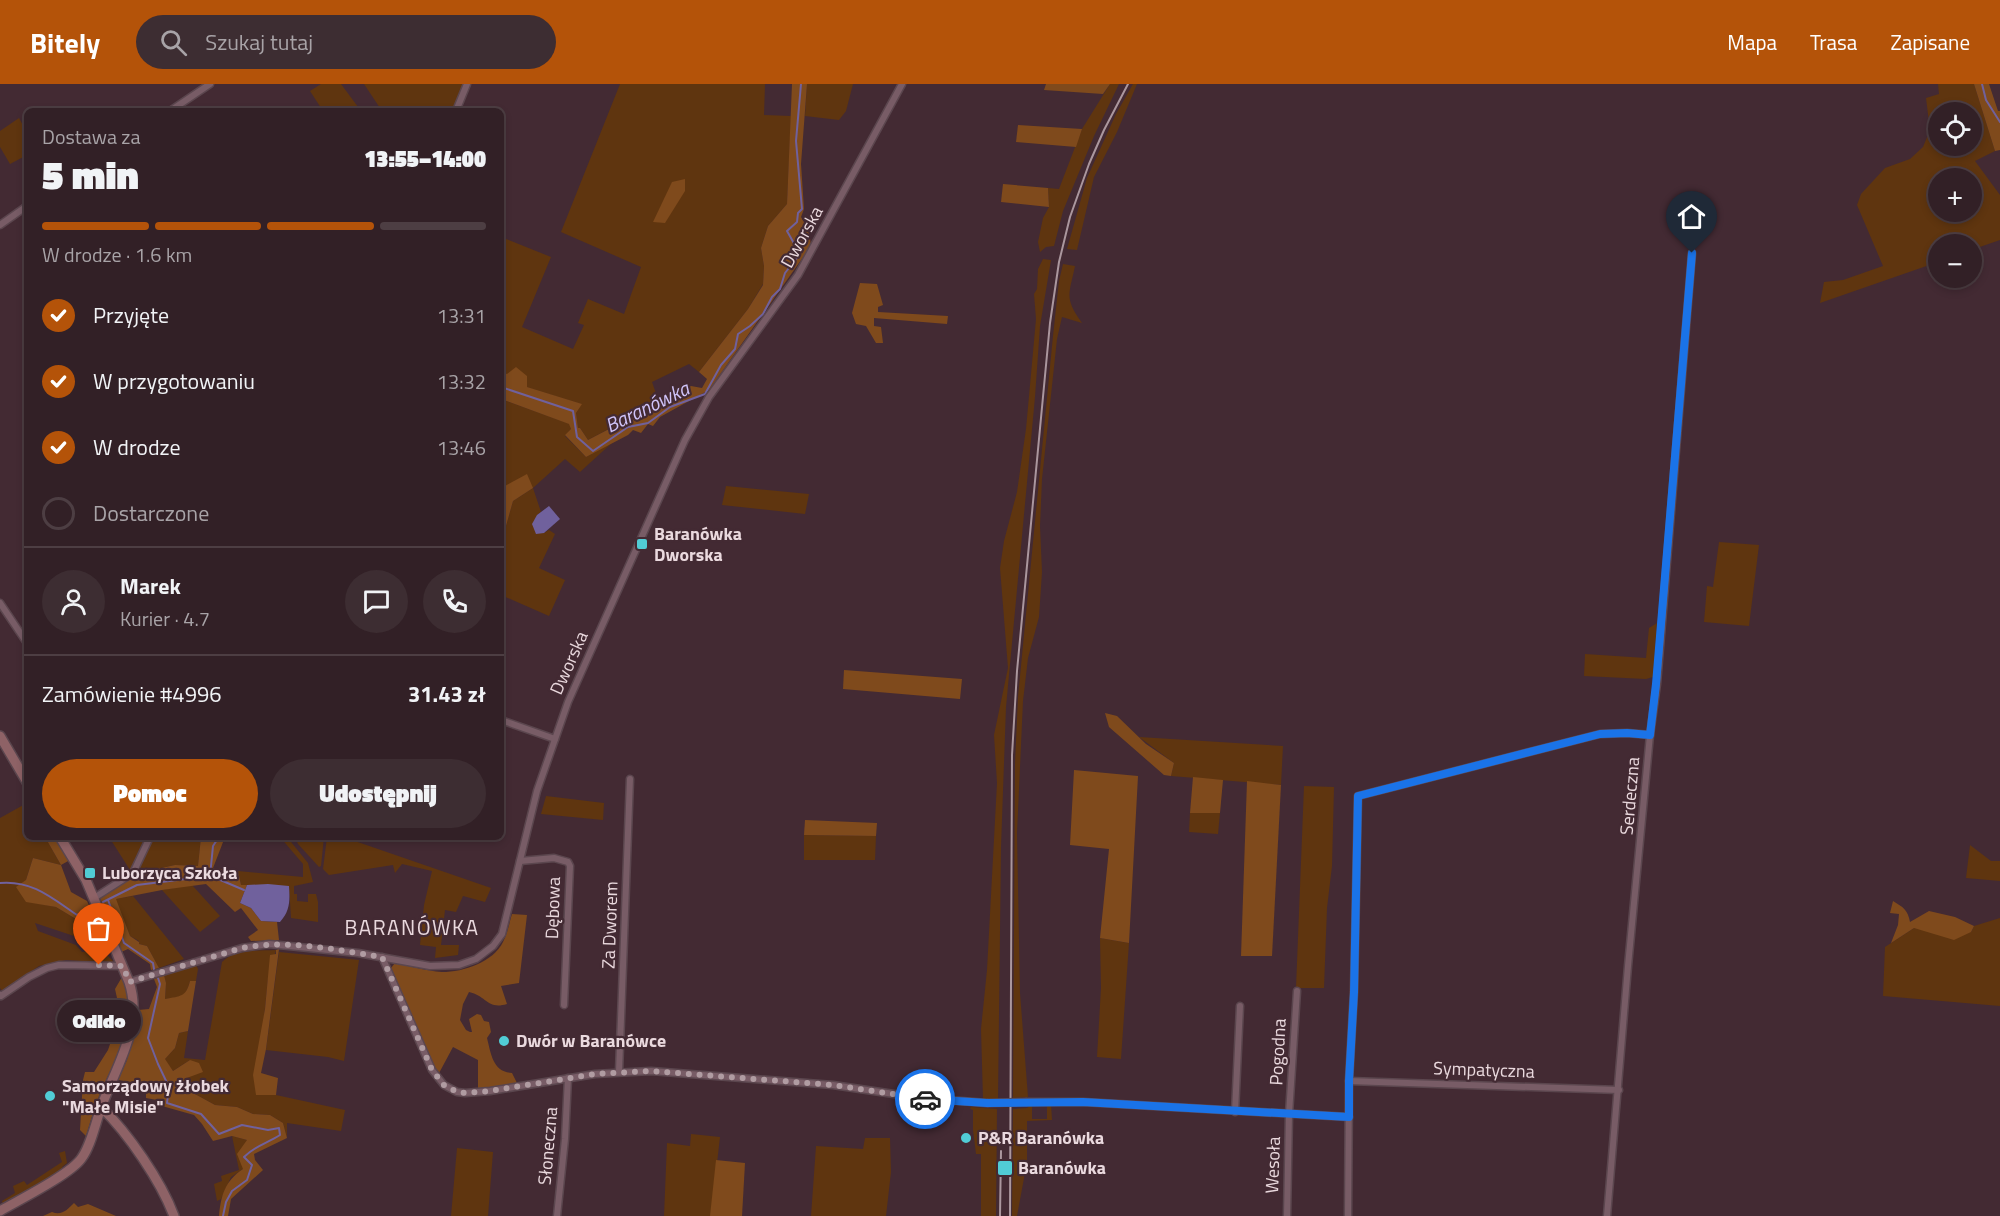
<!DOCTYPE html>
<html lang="pl">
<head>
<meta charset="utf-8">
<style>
	:root { --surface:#322026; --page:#3d2d32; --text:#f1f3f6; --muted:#a8a3a7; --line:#4d3e43; --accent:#b45309 }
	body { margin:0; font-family:"Titillium Web",sans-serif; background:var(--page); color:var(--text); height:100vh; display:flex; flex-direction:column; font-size:22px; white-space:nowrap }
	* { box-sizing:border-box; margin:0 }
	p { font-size:20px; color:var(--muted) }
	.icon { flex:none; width:33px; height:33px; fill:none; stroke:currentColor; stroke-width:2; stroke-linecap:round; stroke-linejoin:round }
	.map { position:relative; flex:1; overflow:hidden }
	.panel { position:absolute; left:24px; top:24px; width:480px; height:732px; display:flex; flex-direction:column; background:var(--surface); border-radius:9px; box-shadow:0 3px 9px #0003,0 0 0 2px var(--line) }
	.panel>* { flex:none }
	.buttons { position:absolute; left:1928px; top:18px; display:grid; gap:12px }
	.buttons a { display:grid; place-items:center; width:54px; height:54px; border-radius:50%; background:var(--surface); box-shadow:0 3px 9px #0003,0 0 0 2px var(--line); font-size:30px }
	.pin { position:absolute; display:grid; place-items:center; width:51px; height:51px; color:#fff; margin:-62px -26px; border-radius:50% 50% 50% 0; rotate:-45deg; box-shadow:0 0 6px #0007 }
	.pin .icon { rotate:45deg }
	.courier { position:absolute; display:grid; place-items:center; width:60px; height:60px; margin:-30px; border:4px solid #1a73e8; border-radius:50%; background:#fff; color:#222; box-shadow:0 2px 8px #0007 }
	.bubble { position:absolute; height:42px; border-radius:21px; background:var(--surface); box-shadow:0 3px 9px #0003,0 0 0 2px var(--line); font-size:20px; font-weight:800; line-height:42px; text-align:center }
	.head em { font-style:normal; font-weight:800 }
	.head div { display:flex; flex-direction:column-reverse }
	.head { display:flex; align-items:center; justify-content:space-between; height:102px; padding:0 18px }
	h1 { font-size:39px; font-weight:800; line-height:45px }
	.bar { display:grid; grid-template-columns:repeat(4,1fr); gap:9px 6px; align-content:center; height:72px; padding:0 18px }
	.bar i { height:8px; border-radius:4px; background:var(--line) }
	.bar .active { background:var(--accent) }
	.bar p { grid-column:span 4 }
	.line { display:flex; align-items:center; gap:15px; padding:0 18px; border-top:2px solid var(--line) }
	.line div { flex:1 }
	.round { display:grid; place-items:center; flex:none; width:63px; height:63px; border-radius:32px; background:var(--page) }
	ol { padding:0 18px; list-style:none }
	li { display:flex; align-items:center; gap:18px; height:66px }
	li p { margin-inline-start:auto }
	li .icon { padding:6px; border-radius:50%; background:var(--accent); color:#fff; stroke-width:4 }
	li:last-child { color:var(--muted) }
	li i { width:33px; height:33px; border:3px solid var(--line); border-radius:50% }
	.action { display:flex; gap:12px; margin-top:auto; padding:12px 18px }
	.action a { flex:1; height:69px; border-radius:36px; background:var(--accent); color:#fff; font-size:24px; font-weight:800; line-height:69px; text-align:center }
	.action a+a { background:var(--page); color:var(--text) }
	header { display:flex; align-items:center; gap:36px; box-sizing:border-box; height:84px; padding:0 30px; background:var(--accent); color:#fff }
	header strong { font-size:28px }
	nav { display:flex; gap:33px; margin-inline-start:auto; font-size:21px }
	.search { width:420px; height:54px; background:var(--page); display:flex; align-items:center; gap:15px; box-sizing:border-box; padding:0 21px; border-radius:33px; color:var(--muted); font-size:22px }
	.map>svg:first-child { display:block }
	.green { fill:#5f350f; fill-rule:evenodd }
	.forest { fill:#7f4a1c }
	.water { fill:#70619d }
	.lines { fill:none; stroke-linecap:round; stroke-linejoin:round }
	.stream { stroke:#70619d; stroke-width:2 }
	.street-casing { stroke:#5b464e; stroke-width:9 }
	.secondary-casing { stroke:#5b464e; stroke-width:12 }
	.street { stroke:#785c66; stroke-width:6 }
	.secondary { stroke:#8e6266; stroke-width:9 }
	.rail { stroke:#ab979e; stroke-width:2 }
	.street-bridge-casing { stroke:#5b464e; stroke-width:9; stroke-linecap:butt }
	.street-bridge { stroke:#785c66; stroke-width:6 }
	.done { stroke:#b09ca2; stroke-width:6; stroke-dasharray:0 10.8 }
	.route { stroke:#1a73e8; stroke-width:8 }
	.poi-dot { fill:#51ccd5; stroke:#432a33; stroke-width:2 }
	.labels { text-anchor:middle; stroke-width:4.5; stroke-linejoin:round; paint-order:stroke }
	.street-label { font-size:18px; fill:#ead9de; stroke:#432a33 }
	.poi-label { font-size:18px; font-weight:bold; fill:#ead9de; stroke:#432a33; text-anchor:start }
	.water-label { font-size:20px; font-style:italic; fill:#d0c4f9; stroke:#432a33 }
	.quarter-label { font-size:21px; letter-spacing:1.5px; fill:#ead9de; stroke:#432a33 }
</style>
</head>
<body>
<header>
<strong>Bitely</strong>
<div class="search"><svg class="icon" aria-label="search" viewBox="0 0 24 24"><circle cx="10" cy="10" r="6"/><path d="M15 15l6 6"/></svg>Szukaj tutaj</div>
<nav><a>Mapa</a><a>Trasa</a><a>Zapisane</a></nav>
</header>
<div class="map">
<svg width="2000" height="1132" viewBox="0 0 2000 1132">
	<rect width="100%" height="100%" fill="#432a33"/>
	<g class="green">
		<path d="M321,0H341L361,27H323L310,7Z"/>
		<path d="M364,0H464L453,27H382Z"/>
		<path d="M620,0H765L764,31L791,32L787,120L768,142L761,164L764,182L763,200L748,225L699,288L689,280L652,298L659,318L588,356L580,344H578L576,329L581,320L526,303L501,288V153L551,173L522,243L573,265L584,241L578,239L588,215L624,230L641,183L561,148Z"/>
		<path d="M807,0H853L846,27L839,36L805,32Z"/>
		<path d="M1110,0H1119L1094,52L1063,127L1054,162L1046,163L1040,168L1038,158L1043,134L1049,123L1048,104L1059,105L1082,45Z"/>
		<path d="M1133,0H1137L1117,48L1094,93L1077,166L1067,165L1087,94L1116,30Z"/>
		<path d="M1938,0H1974L1995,67L1975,77L2000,111V156L1971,166V160H1938V178L1820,219L1824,198L1843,196L1883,182L1857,121L1861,110L1885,84L1910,75L1923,63L1930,46L1926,14L1939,10ZM1938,28H1971V62H1938ZM1938,94H1971V128H1938Z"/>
		<path d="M19,34L27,49V71L10,80L0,63V47Z"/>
		<path d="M1043,175L1051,176L1040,242L1035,313L1006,623L1001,763L998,1015H983L981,945L987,886L997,699L994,651L1008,584L1000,484L1004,457L1017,408L1026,345L1036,235L1034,210L1037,205L1038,185Z"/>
		<path d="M1063,180L1075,182C1069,211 1064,214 1082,239L1062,233L1057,255L1042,395L1040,442L1042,488L1039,533L1028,574L1023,617L1017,749L1020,909L1028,1013L1013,1014L1015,680L1018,613L1053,252L1059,197Z"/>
		<path d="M501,315L570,340L571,345L565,352L586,373L614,357L580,388L565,375L533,404L541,428L537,431L544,449L549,446L555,450L539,484L565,496L549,532L501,511V460L513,417L533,404L501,412Z"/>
		<path d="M726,402L809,410L805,430L722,421Z"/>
		<path d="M1719,458L1759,461L1749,542L1704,538L1707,502L1713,503Z"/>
		<path d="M1657,539L1653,593L1646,595L1584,592L1585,570L1646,574L1649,544Z"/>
		<path d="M1139,653L1283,662L1281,701L1171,692L1174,679Z"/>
		<path d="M1304,702L1334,703L1332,782L1327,824L1324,904H1296Z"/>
		<path d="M546,712L604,719L603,736L541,730Z"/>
		<path d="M27,719V753H45L61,781L33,774L26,796V817L56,823L76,835H86L88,838L83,842L86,856L35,839L38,847L76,861L82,868L91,867L92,873L108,872L113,877L112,879L66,876L39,882L2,907L0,904V734Z"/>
		<path d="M1190,729H1220L1218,750L1189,748Z"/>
		<path d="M804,751L876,752L875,776H804Z"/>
		<path d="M109,753H145L130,786Z"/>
		<path d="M151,753H201L198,782L175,781L135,790Z"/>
		<path d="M280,753H287L308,779L313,798L294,802V810H297V817L308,818V810H316L318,818V838L291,834L289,802L241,801L238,787L303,793V780Z"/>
		<path d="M295,753H324L321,782L319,783L298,760Z"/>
		<path d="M327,753H350L349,755L491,804L485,818L463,812L456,828L445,826L441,861H459L458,871L435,874L436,863L420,861L424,821L432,787L402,780L395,789L393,781L329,791L323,785Z"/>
		<path d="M1970,761L1991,777H2000V797L1966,794Z"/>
		<path d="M192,801L220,832L200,848L162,806Z"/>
		<path d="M133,812L184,875L159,884L147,862L139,860V857L130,852L115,815Z"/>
		<path d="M2000,834V922L1883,912L1885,863L1914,844L1971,848L1974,842Z"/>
		<path d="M1100,854L1129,859L1121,975L1097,973L1101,904Z"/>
		<path d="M276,866L268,895L256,1011H276L345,1026L341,1047L287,1039V1054L283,1039L270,1031L253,1030L237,1023L215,1021L184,1004V995L190,976L173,987L164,976L175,964L179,949L188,947L184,974L205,976L222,878C234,865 259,867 276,866Z"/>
		<path d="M279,868L359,876L344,977L328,973L266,966Z"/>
		<path d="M196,881L198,885L196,897H190C186,914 181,913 165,915L166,899L164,891Z"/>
		<path d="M1032,1020V1035H1047V1020H1051L1052,1036L1027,1037V1078L1017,1132H1012L1013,1025L1027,1024Z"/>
		<path d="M971,1023L997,1025L996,1132H981V1070H976L973,1046V1026L970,1025Z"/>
		<path d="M691,1050L720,1053L711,1132H664L667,1059L690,1062Z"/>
		<path d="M232,1052L247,1056L243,1085L231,1093L221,1115L217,1117L214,1100L222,1097L221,1092L239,1086Z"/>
		<path d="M865,1054H890L891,1088L886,1132H811L816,1062L863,1065Z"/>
		<path d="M457,1064L493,1068L488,1132H451Z"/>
		<path d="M65,1067L67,1079L62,1083L63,1085L3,1120L2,1117L15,1109L13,1102L24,1097L27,1101L62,1078L59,1069Z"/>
	</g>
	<g class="forest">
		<path d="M792,0H807L801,80L804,125L801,133L809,147L811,162L709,306L660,333L653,342L648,340L641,349L633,346L628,351L586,373L565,351L571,345L569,340L501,315V288L507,290L516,283L527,292V303L582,320L576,329L578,344H580L588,356L691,302L702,304L707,295L699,288L748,225L763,201L764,182L761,164L768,142L787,120Z"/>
		<path d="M1046,0H1110L1103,10L1044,6Z"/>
		<path d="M1974,0H1989L1998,27H2000V66L1995,67Z"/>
		<path d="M1018,41L1082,45L1076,63L1016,58Z"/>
		<path d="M685,95V107L665,139L653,138L672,98Z"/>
		<path d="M1003,100L1048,104L1049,123L1001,118Z"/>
		<path d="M860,199L877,200L883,221L878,223V228L948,232L947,240L874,234V242L881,243L883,259H876L866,242L856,240L852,229Z"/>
		<path d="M527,390L533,404L513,417L501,460V443L506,424L501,418V404Z"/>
		<path d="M844,586L962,595L960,615L843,605Z"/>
		<path d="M1105,629L1117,632L1146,660L1174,679L1171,692L1164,691L1109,643Z"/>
		<path d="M1074,686L1138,692L1129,859L1100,854L1109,765L1070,761Z"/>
		<path d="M1193,693L1223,696L1220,729H1190Z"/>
		<path d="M1247,697L1281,701L1272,872H1241Z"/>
		<path d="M805,736L877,739L876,752L804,751Z"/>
		<path d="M45,753H56L70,776L61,781L71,808L87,817L95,834L88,838L86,835H76L56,823L26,818L16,803L26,796L33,774L61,781Z"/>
		<path d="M201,753H225L213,784L238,787L241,801H247L240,819L251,824L261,837L277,838L279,856L251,857L248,853L258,846L241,824L235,828L206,800L162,806L116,815L130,852L139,858V860L147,862L159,884L151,886L150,880L128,865L121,868L100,814L135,790L175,781L198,782Z"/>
		<path d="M1893,817C1903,823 1908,826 1910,838L1929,827L1955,833L1974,842L1971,848L1954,856L1914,844L1891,859L1898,841L1899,830L1890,829Z"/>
		<path d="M512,830L527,831L519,899L501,902L507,920C487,926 487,912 469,908L463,920L460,936L466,946L470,948H472L469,935L477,930L481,931L484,937L489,938L491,948L487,954C491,970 493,988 512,989L517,999L478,1005V976L453,963L438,991L391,884L395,879C410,882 426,887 442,888C464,888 493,878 503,858C508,849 509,839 512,830Z"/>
		<path d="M279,865L266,965L261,989L278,994L276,1011H256L253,991L265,925L270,871L276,870V866Z"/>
		<path d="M164,891L166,899L165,915C181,912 186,913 190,897H196L188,947L179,949L175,964L165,975L173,987L190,976L199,979L203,988L184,995V1004L215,1021L237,1023L253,1030L270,1031L283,1039L287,1054L254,1070L255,1076L263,1086L231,1115L228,1132H219C221,1111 225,1097 243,1085L237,1070L247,1056L232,1052L213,1057L202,1040L194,1031L162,1022L157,1016L146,1014V1000L118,996L127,976L138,926L149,925L157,903L154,895Z"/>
		<path d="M122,893C142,933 114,976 99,1012C94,1025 90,1039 86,1052L80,1046L83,996L85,988H94L108,966L114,948L117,914L115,905Z"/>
		<path d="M716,1076L745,1079L742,1132H710Z"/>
		<path d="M74,1119L78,1123L88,1120L116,1132H43L52,1128C62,1132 68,1125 74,1119Z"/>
	</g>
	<g class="water">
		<path d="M549,422L560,435L544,449L536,450L532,440L537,431Z"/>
		<path d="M268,800L289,802C290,817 290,827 280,838L261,837L251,824L240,819L247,801Z"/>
	</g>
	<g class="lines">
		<g class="stream">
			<path d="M1982,0L1986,16L2000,38"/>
			<path d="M501,303L573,327L577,353L593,367L628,343L648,339L670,323L705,310L721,281L735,265L738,250L750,242L763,230L772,213L780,205L785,189L800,170L787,147L797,138L798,129L802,125L796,57L801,0"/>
			<path d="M211,792L244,806"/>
			<path d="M0,799C32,796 52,814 77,831L90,825"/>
			<path d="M108,816L124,859L153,879L154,885"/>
			<path d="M103,818L137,801L210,792L213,762L219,753"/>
			<path d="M158,894L160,900L148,954L158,980L169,1003L167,1019L201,1030L219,1050L242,1041L268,1046L279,1044L280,1051C266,1060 256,1061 244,1073L252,1081L247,1096L232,1107L226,1118L223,1132"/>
		</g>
		<defs>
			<g id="street">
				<path d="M170,27L210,0"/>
				<path d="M456,27L467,0"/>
				<path d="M0,141L27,122"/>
				<path d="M0,519L27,559"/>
				<path d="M501,636L555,655"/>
				<path d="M520,777L554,774L568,778L570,782L564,921"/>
				<path d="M94,814L133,789L150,753"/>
				<path d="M382,873L432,986L444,1001L457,1008L465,1009L490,1007L595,990L651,987L833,1001L921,1014L987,1019"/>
				<path d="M129,898L242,864L269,860L358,869L430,882L459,881L476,875L493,862L502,850L537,707L568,618L685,356L709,313L798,191L902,0"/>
				<path d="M0,911L1,912L29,893L47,884L59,881L123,882"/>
				<path d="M619,988L630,695"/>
				<path d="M1349,997L1619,1006"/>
				<path d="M1027,1018H1083L1349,1033"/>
				<path d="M1235,1028L1240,922"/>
				<path d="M557,1132L565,1055L568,994"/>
				<path d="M1287,1132L1289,1030L1297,907"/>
				<path d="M1348,1132L1349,997L1354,908L1358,712L1600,650L1627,649L1650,651"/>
				<path d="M1607,1132L1628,882L1650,651L1657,600L1692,169"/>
			</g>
			<g id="secondary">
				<path d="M0,652L27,698"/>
				<path d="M101,1023C128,1049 161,1097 174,1132"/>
				<path d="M0,1127C19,1116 69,1091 81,1075C91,1062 95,1040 101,1024C115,984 144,942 129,898L86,796L60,753"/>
			</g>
		</defs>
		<use href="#street" class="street-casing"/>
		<use href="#secondary" class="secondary-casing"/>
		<use href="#street" class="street"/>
		<use href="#secondary" class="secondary"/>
		<g class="rail">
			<path d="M1000,1132L1001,1067"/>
			<path d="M1010,1132L1012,671L1017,587L1050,239L1059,178L1070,133L1089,80L1104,46L1128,0"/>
		</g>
		<defs>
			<path id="street-bridge" d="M987,1019L1027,1018"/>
		</defs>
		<use href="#street-bridge" class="street-bridge-casing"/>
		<use href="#street-bridge" class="street-bridge"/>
	</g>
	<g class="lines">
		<path class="done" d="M99,881L123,882L129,898L242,864C287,855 337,866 382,873L432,986L444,1001L457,1008L465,1009L490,1007L595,990L651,987L833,1001L925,1015"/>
		<path class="route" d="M925,1015L987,1019L1083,1018L1349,1033V997L1354,908L1358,712L1600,650L1627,649L1650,651L1656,600L1692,169"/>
	</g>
	<g class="poi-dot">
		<rect x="636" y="454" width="12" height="12" rx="3"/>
		<rect x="84" y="783" width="12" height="12" rx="3"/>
		<circle cx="504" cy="957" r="6"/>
		<circle cx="50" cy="1012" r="6"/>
		<circle cx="966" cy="1054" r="6"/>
		<rect x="997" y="1076" width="16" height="16" rx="3"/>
	</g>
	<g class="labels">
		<g class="street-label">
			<text transform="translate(802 153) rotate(-61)" y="6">Dworska</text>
			<text transform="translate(569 579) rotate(-66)" y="6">Dworska</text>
			<text transform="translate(1630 712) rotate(-85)" y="6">Serdeczna</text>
			<text transform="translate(553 824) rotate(-88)" y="6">Dębowa</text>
			<text transform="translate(610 841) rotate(-88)" y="6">Za Dworem</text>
			<text transform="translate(1278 968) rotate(-87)" y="6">Pogodna</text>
			<text transform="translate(1484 986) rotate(2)" y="6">Sympatyczna</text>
			<text transform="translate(548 1062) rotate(-85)" y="6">Słoneczna</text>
			<text transform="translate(1273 1081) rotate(-88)" y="6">Wesoła</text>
		</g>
		<g class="poi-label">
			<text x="654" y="456">Baranówka<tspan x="654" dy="21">Dworska</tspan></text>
			<text x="102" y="795">Luborzyca Szkoła</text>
			<text x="516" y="963">Dwór w Baranówce</text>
			<text x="62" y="1008">Samorządowy żłobek<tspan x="62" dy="21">"Małe Misie"</tspan></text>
			<text x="978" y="1060">P&amp;R Baranówka</text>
			<text x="1018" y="1090">Baranówka</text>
		</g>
		<g class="water-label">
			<text transform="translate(647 323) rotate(-26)" y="7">Baranówka</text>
		</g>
		<g class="quarter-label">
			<text x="412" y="851">BARANÓWKA</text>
		</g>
	</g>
</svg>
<div class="buttons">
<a><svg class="icon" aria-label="locate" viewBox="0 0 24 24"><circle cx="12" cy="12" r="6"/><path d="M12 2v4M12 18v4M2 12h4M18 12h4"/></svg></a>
<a>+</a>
<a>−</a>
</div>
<div class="pin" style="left:99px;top:881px;background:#ea580c"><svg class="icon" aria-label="bag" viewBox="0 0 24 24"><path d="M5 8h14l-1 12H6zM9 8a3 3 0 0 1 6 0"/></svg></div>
<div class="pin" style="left:1692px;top:169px;background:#1f2937"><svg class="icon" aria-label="home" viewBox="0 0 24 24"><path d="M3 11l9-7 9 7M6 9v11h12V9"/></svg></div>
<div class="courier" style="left:925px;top:1015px"><svg class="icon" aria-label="car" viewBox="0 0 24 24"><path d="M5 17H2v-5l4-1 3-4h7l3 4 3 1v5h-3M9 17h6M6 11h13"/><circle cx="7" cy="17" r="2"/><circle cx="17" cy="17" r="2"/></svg></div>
<div class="bubble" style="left:57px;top:916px;width:84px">Odido</div>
<section class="panel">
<div class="head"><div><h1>5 min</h1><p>Dostawa za</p></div><em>13:55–14:00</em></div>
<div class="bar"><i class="active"></i><i class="active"></i><i class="active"></i><i></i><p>W drodze · 1.6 km</p></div>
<ol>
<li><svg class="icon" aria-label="check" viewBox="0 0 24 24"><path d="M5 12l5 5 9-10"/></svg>Przyjęte<p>13:31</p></li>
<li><svg class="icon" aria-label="check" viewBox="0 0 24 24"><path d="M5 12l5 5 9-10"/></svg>W przygotowaniu<p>13:32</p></li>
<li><svg class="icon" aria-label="check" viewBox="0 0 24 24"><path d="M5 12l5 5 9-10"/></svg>W drodze<p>13:46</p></li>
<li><i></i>Dostarczone</li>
</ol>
<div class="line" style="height:108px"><a class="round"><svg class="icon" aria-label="person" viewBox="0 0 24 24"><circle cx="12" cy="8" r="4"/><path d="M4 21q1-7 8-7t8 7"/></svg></a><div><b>Marek</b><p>Kurier · 4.7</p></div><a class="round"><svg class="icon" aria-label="chat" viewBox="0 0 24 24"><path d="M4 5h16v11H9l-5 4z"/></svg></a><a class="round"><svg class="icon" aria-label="phone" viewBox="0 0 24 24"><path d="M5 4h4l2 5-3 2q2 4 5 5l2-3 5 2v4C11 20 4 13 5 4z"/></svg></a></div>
<div class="line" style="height:78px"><div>Zamówienie #4996</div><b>31.43 zł</b></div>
<div class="action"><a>Pomoc</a><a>Udostępnij</a></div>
</section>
</div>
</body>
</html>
